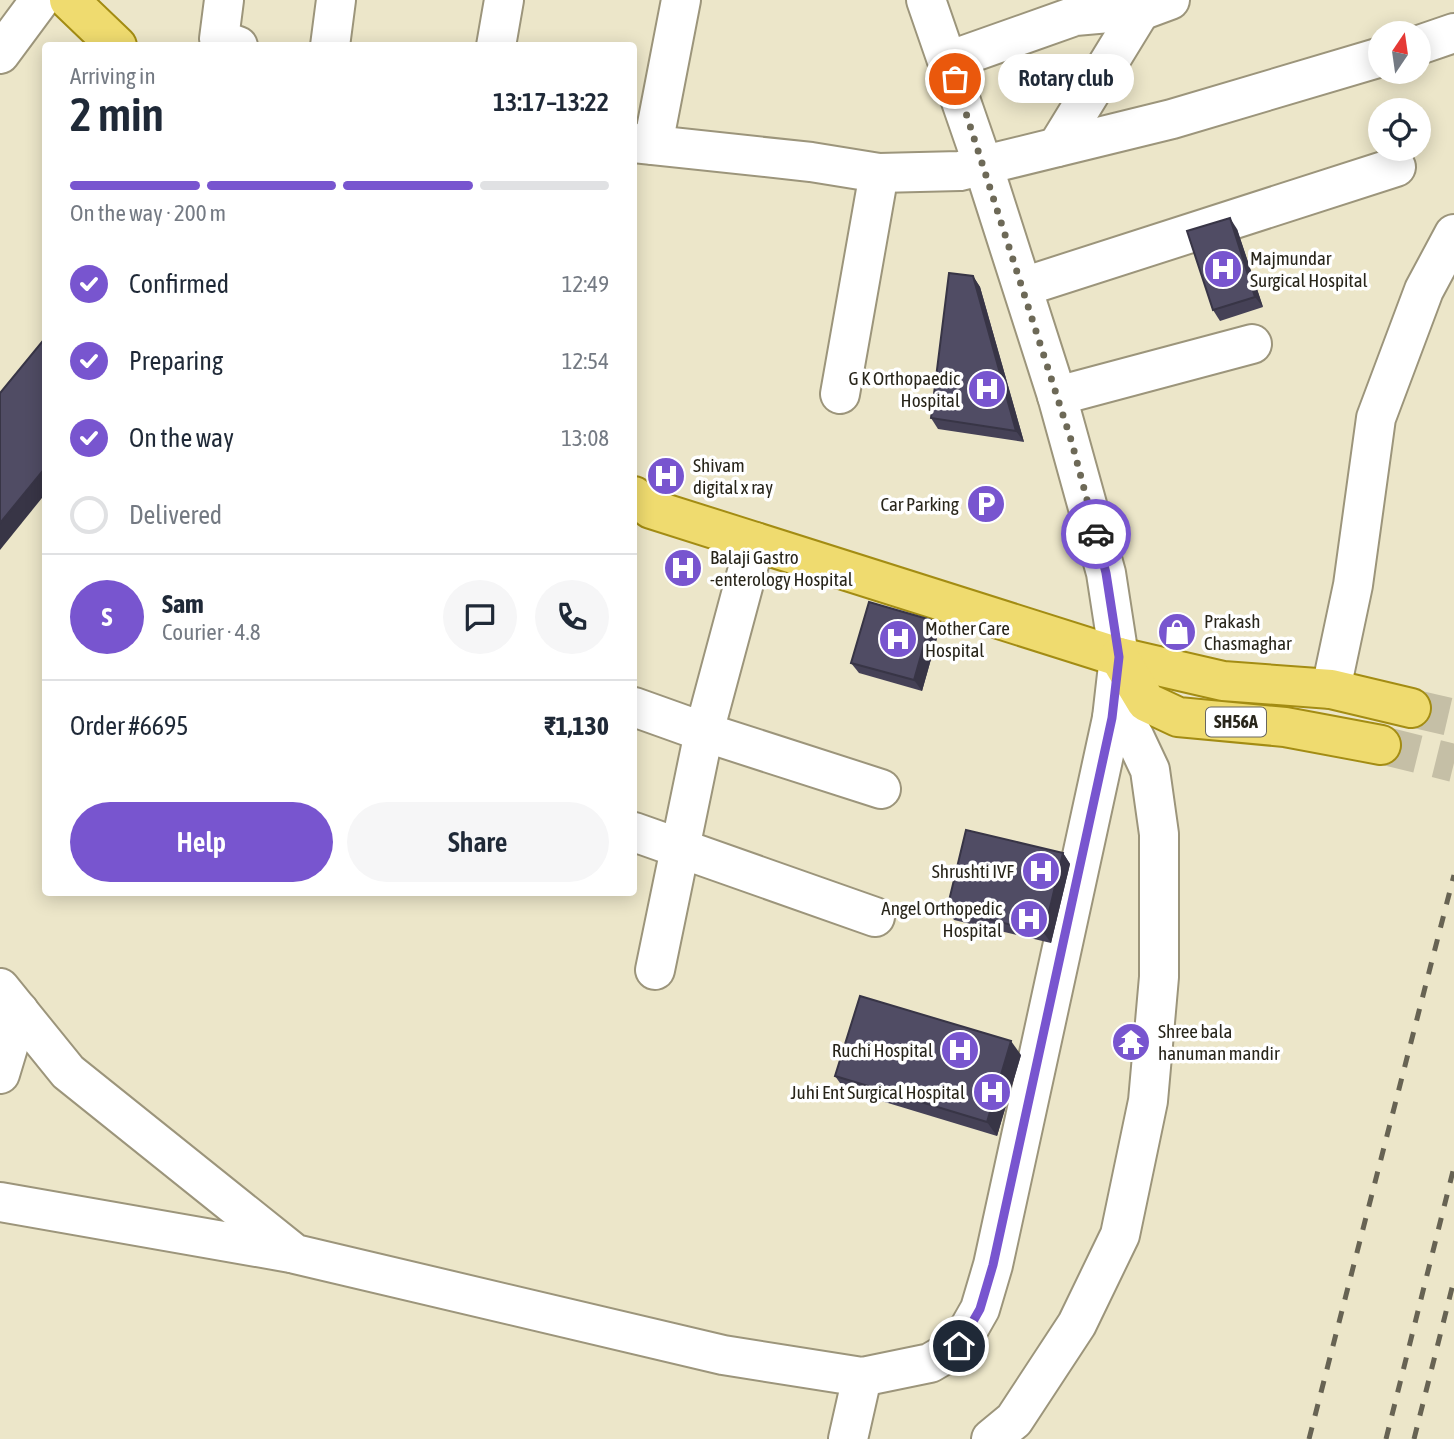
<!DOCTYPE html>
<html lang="en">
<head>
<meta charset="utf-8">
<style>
	:root { --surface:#fff; --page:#f6f6f7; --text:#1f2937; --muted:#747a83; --line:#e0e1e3; --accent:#7855cf }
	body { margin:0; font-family:"Asap Condensed",sans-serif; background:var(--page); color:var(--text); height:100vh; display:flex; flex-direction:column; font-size:26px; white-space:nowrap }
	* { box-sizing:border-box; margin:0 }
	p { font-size:23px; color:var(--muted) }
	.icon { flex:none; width:38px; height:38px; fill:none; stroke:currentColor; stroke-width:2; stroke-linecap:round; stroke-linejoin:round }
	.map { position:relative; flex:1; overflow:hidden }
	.details { position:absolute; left:42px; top:42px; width:595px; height:854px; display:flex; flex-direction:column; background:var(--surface); border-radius:7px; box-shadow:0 4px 18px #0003 }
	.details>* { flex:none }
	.needle { width:46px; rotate:13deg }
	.controls { position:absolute; left:1368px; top:21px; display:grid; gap:14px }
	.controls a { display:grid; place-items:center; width:63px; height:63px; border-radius:50%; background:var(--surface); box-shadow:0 4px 18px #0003; font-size:35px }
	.pin { position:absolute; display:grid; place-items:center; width:60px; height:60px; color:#fff; margin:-30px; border:4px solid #fff; border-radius:50%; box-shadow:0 2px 7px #0007 }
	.courier { position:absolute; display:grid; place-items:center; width:70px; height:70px; margin:-35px; border:5px solid #7855cf; border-radius:50%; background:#fff; color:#222; box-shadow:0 2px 9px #0007 }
	.bubble { position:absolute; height:49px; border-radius:24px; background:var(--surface); box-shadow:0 4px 18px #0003; font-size:23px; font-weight:600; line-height:49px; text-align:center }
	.summary em { font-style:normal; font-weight:600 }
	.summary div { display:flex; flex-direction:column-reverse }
	.summary { display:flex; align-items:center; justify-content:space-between; height:119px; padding:0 28px }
	h1 { font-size:46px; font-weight:600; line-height:52px }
	.bar { display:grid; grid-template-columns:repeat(4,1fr); gap:10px 7px; align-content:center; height:84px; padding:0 28px }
	.bar i { height:9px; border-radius:5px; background:var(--line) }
	.bar .on { background:var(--accent) }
	.bar p { grid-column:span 4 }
	.line { display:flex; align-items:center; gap:18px; padding:0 28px; border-top:2px solid var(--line) }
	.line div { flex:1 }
	.round { display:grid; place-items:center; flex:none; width:74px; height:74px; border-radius:37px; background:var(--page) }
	ol { padding:0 28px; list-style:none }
	li { display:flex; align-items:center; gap:21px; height:77px }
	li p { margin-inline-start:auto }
	li .icon { padding:7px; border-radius:50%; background:var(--accent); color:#fff; stroke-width:4 }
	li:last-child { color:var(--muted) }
	li i { width:38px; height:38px; border:4px solid var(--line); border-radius:50% }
	.action { display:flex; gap:14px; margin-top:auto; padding:14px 28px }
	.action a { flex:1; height:80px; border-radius:42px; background:var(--accent); color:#fff; font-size:28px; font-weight:600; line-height:80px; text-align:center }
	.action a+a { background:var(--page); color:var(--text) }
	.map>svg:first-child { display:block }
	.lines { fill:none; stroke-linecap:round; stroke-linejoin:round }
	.major-tunnel { stroke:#c5bfa6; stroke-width:38; stroke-dasharray:38 19; stroke-linecap:butt }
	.minor-casing { stroke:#9c957b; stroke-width:42 }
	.major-casing { stroke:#a38c13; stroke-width:42 }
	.minor { stroke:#fff; stroke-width:38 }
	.major { stroke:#efdb6f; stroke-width:38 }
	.rail { stroke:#676353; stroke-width:5; stroke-dasharray:12 12; stroke-linecap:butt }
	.wall { fill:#454156 }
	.shaded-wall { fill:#383546 }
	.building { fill:#504c64; stroke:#383546; stroke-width:2 }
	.done { stroke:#6d6957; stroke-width:7; stroke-dasharray:0 12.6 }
	.route { stroke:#7855cf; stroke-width:9 }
	.labels { text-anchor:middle; stroke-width:7; stroke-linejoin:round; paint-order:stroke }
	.shield { fill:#fff; stroke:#68665f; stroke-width:2 }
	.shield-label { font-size:18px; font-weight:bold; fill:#28251a }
	.poi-label { font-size:19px; fill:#28251a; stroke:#fff; text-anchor:start }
</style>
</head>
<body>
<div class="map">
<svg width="1454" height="1439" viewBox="0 0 1454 1439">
	<rect width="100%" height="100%" fill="#ece6c9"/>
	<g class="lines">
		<g class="major-tunnel">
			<path d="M1411,708L1454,718"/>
			<path d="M1381,745L1454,763"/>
		</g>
		<defs>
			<g id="minor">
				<path d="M224,0L219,39L238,46"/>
				<path d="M1419,45L1454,33"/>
				<path d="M330,46L336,0"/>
				<path d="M496,46L504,0"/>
				<path d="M0,54L40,0"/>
				<path d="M948,61L1075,16L1143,10L1170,0"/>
				<path d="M634,143L811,162L879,173L960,171L1172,119L1381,57"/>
				<path d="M653,145L681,0"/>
				<path d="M1057,147L1147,0"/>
				<path d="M1023,287L1396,167"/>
				<path d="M840,394L879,173"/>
				<path d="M1057,396L1252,344"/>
				<path d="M1331,689L1353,585L1376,418L1424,290L1454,234"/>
				<path d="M634,707L704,732L881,789"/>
				<path d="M634,832L875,917"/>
				<path d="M655,970L704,732L755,542"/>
				<path d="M0,988L68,1072L295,1254L723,1355L862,1377L930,1363L959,1346L980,1309L993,1265L1112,718L1119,657L1106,573L1057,396L983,165L926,0"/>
				<path d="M0,1074L19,1011"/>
				<path d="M0,1202L291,1253"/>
				<path d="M848,1439L862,1377"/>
				<path d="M991,1439L1014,1420L1077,1324L1120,1235L1148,1101L1159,977V834L1150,770L1134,736L1112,718"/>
			</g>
			<g id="major">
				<path d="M69,0L117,46"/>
				<path d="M634,496L651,509L1119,657L1223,681L1331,689L1411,708"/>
				<path d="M1119,657L1146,702L1178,717L1285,727L1381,745"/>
			</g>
		</defs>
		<use href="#minor" class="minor-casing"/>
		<use href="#major" class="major-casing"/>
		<use href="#minor" class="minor"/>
		<use href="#major" class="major"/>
		<g class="rail">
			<path d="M1309,1439L1454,875"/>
			<path d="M1386,1439L1454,1167"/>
			<path d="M1414,1439L1454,1280"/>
		</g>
	</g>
	<g class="wall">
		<path d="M1237,229L1263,307L1220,321L1213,310Z"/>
		<path d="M973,276L980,287L1024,442L938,429L931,418Z"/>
		<path d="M939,631L922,691L859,673L851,663Z"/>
		<path d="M1063,853L1070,864L1051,943L954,920L947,909Z"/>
		<path d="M1021,1055L997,1136L845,1090L835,1076Z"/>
	</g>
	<g class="shaded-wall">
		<path d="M1230,218L1237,229L1263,307L1255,297Z"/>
		<path d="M973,276L980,287L1024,442L1016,431Z"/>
		<path d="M46,467V493L0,550V523Z"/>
		<path d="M931,620L939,631L922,691L914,680Z"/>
		<path d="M1063,853L1070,864L1051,943L1044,933Z"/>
		<path d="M1011,1041L1021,1055L997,1136L987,1122Z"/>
	</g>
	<g class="building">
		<path d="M1230,218L1255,297L1213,310L1187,231Z"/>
		<path d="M949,273L973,276L1016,431L931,418Z"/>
		<path d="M46,337V467L0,523V393Z"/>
		<path d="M869,602L931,620L914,680L851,663Z"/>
		<path d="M966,830L1063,853L1044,933L947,909Z"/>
		<path d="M860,996L1011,1041L987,1122L835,1076Z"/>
	</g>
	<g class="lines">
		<path class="done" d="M955,79L1072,443L1096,534"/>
		<path class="route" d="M959,1346L980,1309L993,1265L1112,718L1119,657L1106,573L1096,534"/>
	</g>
	<defs>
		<symbol id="hospital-disc" viewBox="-11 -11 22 22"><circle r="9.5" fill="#7855cf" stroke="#fff"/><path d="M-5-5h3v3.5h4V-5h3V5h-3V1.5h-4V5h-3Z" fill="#fff"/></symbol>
		<symbol id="parking-disc" viewBox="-11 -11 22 22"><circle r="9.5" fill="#7855cf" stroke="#fff"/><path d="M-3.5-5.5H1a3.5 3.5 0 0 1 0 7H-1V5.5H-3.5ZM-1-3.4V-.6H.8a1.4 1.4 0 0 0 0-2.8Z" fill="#fff"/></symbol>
		<symbol id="shop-disc" viewBox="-11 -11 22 22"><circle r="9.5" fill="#7855cf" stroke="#fff"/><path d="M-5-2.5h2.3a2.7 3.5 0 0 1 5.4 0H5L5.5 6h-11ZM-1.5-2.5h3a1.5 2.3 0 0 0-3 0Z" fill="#fff"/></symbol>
		<symbol id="temple-disc" viewBox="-11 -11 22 22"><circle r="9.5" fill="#7855cf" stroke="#fff"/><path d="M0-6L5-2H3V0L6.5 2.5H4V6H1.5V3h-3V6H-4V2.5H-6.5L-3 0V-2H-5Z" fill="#fff"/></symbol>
	</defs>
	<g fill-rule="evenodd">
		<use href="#hospital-disc" x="1201" y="247" width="44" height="44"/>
		<use href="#hospital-disc" x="965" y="367" width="44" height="44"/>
		<use href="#hospital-disc" x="644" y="454" width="44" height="44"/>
		<use href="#parking-disc" x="964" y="482" width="44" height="44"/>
		<use href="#hospital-disc" x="661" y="546" width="44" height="44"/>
		<use href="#shop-disc" x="1155" y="610" width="44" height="44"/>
		<use href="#hospital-disc" x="876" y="617" width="44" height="44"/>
		<use href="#hospital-disc" x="1019" y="849" width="44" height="44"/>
		<use href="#hospital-disc" x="1007" y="897" width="44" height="44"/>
		<use href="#temple-disc" x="1109" y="1020" width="44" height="44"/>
		<use href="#hospital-disc" x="938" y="1028" width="44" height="44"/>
		<use href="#hospital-disc" x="970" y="1070" width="44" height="44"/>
	</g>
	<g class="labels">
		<rect class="shield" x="1206" y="707.5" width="60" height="29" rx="5"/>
		<g class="shield-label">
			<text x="1236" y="728">SH56A</text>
		</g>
		<g class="poi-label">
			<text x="1250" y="265">Majmundar<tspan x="1250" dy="22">Surgical Hospital</tspan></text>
			<text x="960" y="385" text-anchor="end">G K Orthopaedic<tspan x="960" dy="22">Hospital</tspan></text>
			<text x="693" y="472">Shivam<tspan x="693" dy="22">digital x ray</tspan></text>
			<text x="959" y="511" text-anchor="end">Car Parking</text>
			<text x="710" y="564">Balaji Gastro<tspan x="710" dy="22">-enterology Hospital</tspan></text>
			<text x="1204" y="628">Prakash<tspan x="1204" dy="22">Chasmaghar</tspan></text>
			<text x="925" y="635">Mother Care<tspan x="925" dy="22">Hospital</tspan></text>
			<text x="1014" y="878" text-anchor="end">Shrushti IVF</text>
			<text x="1002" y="915" text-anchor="end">Angel Orthopedic<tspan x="1002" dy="22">Hospital</tspan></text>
			<text x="1158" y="1038">Shree bala<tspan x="1158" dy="22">hanuman mandir</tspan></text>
			<text x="933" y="1057" text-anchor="end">Ruchi Hospital</text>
			<text x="965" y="1099" text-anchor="end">Juhi Ent Surgical Hospital</text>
		</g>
	</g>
</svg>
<div class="controls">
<a><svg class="needle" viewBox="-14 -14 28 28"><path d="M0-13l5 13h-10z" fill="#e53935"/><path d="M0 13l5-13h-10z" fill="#747a83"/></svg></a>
<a><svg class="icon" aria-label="locate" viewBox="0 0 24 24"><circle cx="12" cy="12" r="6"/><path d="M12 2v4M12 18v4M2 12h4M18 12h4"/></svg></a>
</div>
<div class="pin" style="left:955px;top:79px;background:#ea580c"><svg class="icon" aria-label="bag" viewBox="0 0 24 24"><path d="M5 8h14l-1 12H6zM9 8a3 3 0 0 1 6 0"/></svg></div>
<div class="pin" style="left:959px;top:1346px;background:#1f2937"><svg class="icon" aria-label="home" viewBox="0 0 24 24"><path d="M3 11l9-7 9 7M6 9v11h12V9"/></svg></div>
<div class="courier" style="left:1096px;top:534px"><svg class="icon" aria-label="car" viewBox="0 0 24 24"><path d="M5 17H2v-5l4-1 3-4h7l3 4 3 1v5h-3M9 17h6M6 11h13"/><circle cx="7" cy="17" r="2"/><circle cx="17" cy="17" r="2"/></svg></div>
<div class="bubble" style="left:998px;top:54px;width:136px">Rotary club</div>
<section class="details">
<div class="summary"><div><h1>2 min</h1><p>Arriving in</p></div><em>13:17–13:22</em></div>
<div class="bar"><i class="on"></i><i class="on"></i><i class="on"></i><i></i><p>On the way · 200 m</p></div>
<ol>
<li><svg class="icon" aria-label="check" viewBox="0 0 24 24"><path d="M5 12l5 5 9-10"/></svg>Confirmed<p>12:49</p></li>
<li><svg class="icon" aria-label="check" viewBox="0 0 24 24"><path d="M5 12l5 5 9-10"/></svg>Preparing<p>12:54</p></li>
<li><svg class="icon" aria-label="check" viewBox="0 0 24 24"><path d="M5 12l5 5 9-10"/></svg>On the way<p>13:08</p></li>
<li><i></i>Delivered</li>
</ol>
<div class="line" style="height:126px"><b class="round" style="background:var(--accent);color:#fff">S</b><div><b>Sam</b><p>Courier · 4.8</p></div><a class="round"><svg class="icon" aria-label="chat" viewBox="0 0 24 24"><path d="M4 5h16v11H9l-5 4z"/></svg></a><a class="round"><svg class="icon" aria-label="phone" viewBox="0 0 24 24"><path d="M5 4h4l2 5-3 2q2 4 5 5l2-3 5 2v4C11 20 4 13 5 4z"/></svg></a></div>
<div class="line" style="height:91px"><div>Order #6695</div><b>₹1,130</b></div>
<div class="action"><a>Help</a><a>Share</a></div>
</section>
</div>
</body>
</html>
